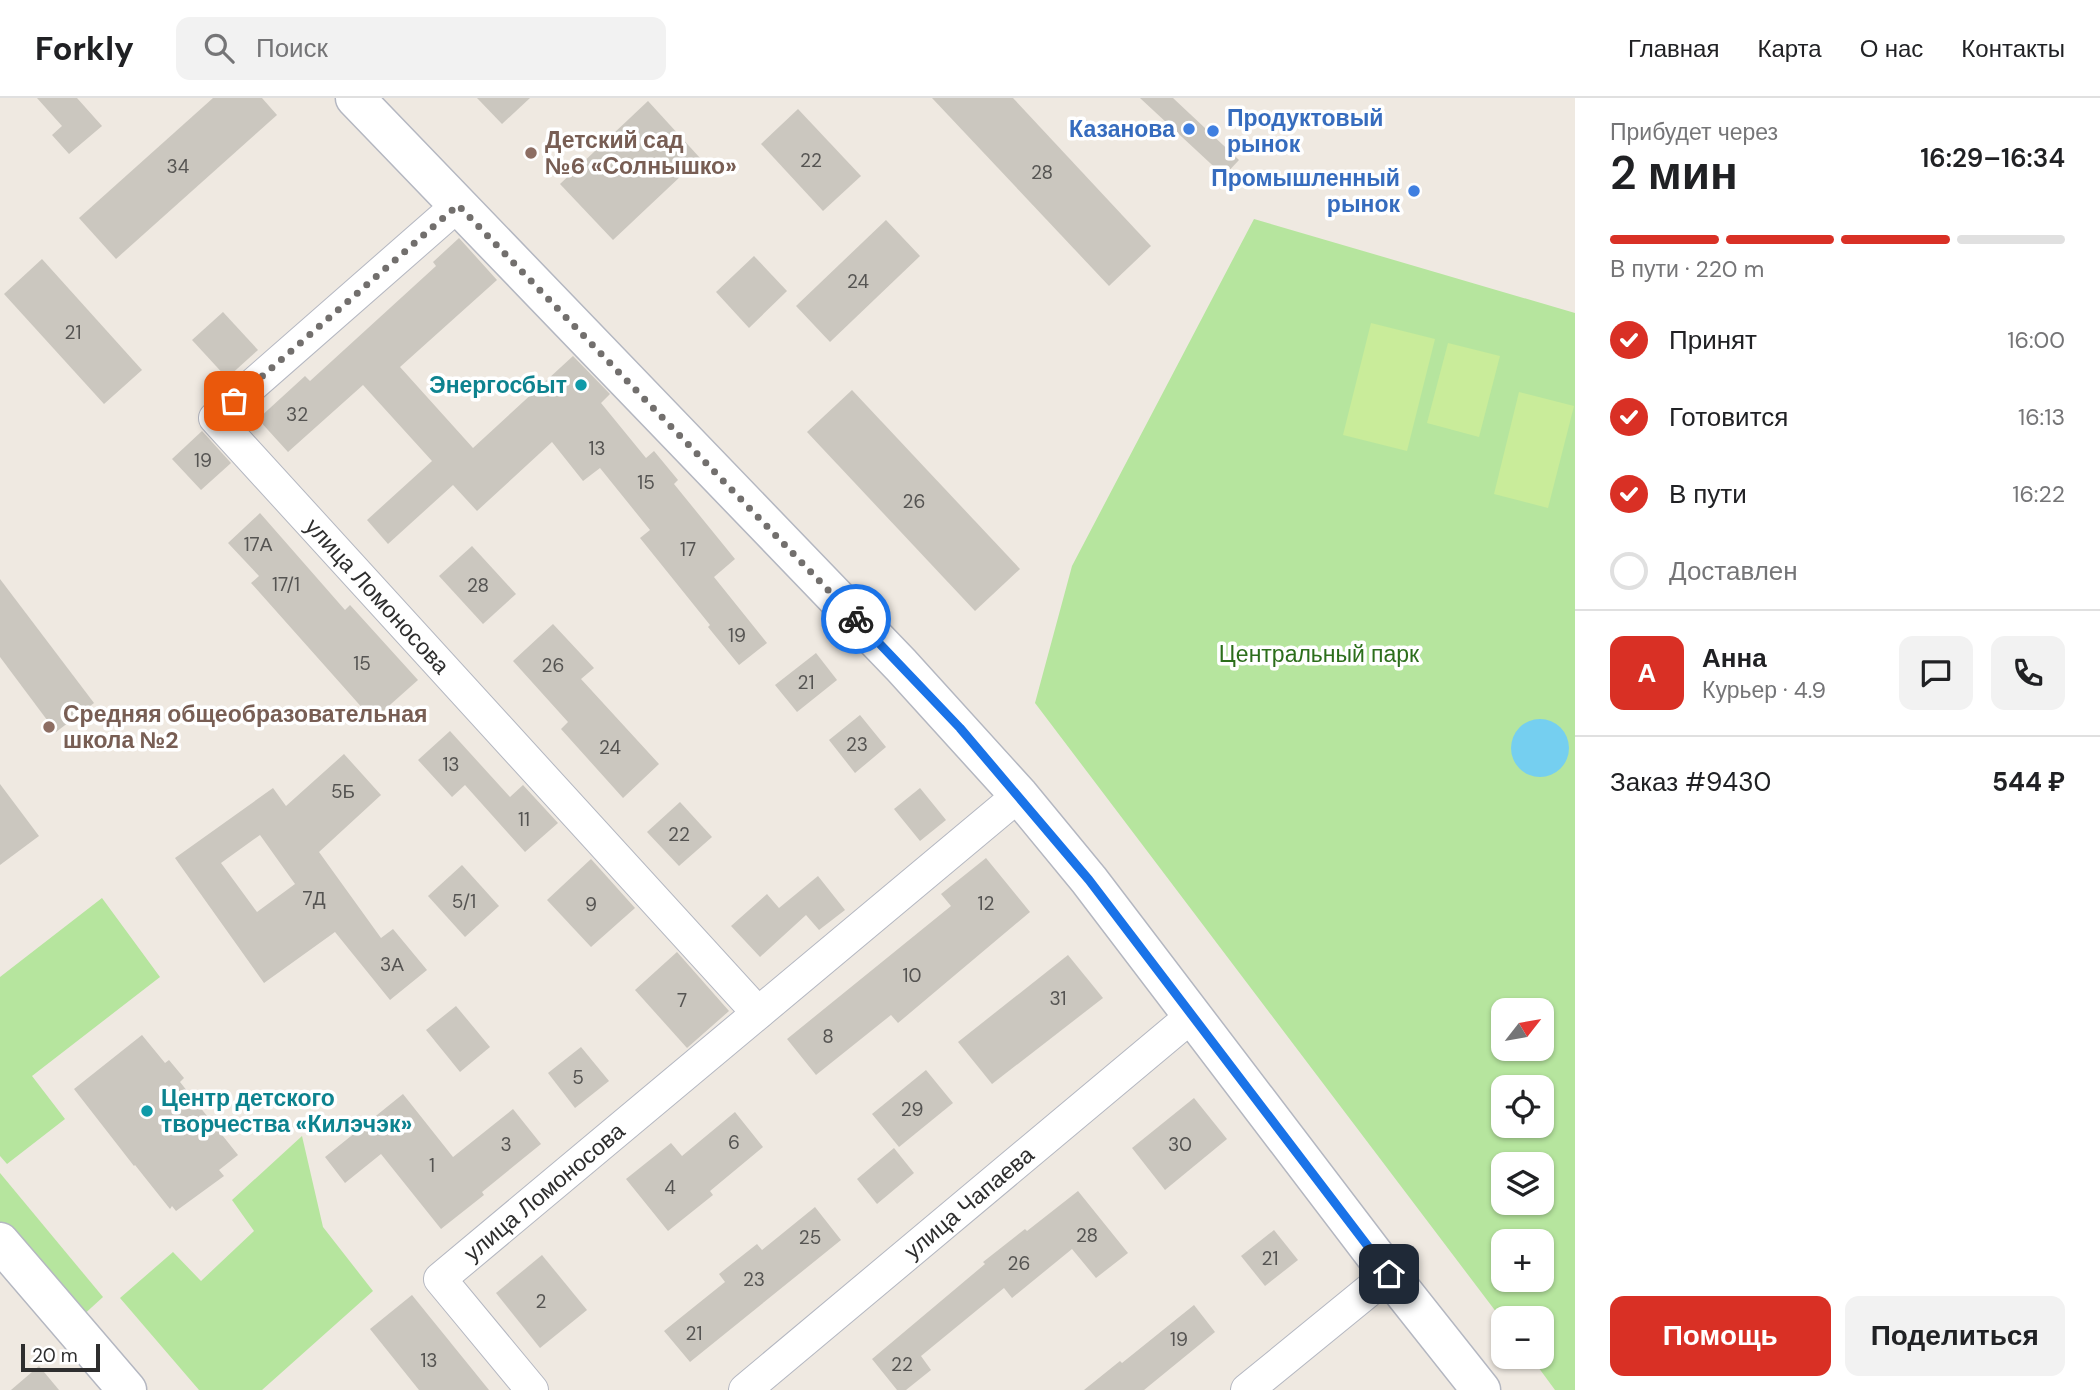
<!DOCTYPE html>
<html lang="ru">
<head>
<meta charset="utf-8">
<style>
	:root { --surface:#fff; --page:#f2f2f2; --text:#202124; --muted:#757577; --line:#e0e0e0; --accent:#d93025 }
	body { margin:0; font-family:"DM Sans",sans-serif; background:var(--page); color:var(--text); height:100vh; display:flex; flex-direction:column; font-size:26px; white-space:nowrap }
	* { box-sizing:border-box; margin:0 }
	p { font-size:23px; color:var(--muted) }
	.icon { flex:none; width:38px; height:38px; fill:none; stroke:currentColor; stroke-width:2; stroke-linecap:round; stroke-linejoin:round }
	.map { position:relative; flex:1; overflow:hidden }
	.side { display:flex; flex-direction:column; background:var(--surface); width:525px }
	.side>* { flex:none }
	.needle { width:46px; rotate:59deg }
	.tools { position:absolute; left:1491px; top:900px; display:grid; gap:14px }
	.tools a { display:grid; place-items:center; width:63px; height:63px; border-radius:14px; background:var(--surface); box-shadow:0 2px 5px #0004; font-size:35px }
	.scale { position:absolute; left:21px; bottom:18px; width:79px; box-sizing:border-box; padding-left:7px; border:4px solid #2e2e2e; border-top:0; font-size:19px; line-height:24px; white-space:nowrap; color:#2e2e2e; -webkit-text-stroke:5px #fff; paint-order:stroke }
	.pin { position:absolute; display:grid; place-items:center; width:60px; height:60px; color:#fff; margin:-30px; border-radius:14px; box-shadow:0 4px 10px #0006 }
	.courier { position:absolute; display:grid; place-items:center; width:70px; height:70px; margin:-35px; border:5px solid #1a73e8; border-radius:50%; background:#fff; color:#222; box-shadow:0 2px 9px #0007 }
	.overview em { font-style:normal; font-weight:600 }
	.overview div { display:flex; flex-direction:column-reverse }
	.overview { display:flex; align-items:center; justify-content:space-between; height:119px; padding:0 35px }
	h1 { font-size:46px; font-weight:600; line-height:52px }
	.bar { display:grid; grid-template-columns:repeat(4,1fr); gap:10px 7px; align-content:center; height:84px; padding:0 35px }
	.bar i { height:9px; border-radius:5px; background:var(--line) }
	.bar .on { background:var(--accent) }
	.bar p { grid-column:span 4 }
	.line { display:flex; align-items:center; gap:18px; padding:0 35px; border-top:2px solid var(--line) }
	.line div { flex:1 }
	.round { display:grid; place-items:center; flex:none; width:74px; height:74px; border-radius:14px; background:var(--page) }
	ol { padding:0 35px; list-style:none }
	li { display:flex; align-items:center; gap:21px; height:77px }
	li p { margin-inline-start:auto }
	li .icon { padding:7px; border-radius:50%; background:var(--accent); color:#fff; stroke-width:4 }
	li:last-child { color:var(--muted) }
	li i { width:38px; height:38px; border:4px solid var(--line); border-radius:50% }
	.button { display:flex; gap:14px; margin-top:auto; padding:14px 35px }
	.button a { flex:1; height:80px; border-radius:14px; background:var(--accent); color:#fff; font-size:28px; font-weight:600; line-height:80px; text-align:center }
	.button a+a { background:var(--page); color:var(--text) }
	header { display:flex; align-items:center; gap:42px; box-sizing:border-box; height:98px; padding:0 35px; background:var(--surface); border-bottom:2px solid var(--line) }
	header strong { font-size:33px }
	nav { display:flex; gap:38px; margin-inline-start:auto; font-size:24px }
	.search { width:490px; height:63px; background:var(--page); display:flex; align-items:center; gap:18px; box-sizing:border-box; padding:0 24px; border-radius:14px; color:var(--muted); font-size:26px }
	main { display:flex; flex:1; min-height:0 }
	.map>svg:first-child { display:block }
	.green { fill:#b6e59e; fill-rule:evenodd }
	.pitch { fill:#c9ec9a }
	.water { fill:#75cff0 }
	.building { fill:#cbc7bf; fill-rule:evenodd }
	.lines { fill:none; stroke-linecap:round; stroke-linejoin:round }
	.minor-casing { stroke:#b4b7c1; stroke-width:34 }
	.tertiary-casing { stroke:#b4b7c1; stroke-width:41 }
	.minor { stroke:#fff; stroke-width:32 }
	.tertiary { stroke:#fff; stroke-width:38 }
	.done { stroke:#726f6d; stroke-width:7; stroke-dasharray:0 12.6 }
	.route { stroke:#1a73e8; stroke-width:9 }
	.shop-dot { fill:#3f7fe0; stroke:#fff; stroke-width:2.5 }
	.education-dot { fill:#8d6e63; stroke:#fff; stroke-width:2.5 }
	.culture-dot { fill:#0f9aa8; stroke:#fff; stroke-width:2.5 }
	.labels { text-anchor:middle; stroke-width:7; stroke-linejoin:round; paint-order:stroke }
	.number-label { font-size:19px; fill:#555452 }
	.shop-label { font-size:23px; font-weight:bold; fill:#366cbe; stroke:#fff; text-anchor:end }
	.education-label { font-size:23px; font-weight:bold; fill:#785e54; stroke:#fff; text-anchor:start }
	.culture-label { font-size:23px; font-weight:bold; fill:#0d838f; stroke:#fff; text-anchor:end }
	.street-label { font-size:23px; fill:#2e2e2e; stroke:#fff }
	.park-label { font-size:23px; fill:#2c6e1b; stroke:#fff }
</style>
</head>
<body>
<header>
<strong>Forkly</strong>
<div class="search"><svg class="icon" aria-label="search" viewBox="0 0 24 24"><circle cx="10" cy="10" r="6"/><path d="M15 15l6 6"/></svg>Поиск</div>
<nav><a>Главная</a><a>Карта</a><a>О нас</a><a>Контакты</a></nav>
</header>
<main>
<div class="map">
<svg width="1575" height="1292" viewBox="0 0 1575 1292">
	<rect width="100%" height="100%" fill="#efe9e1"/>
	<g class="green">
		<path d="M1254,121L1575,215V1292H1555L1530,1258H1542V1220H1503V1223L1035,605L1072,468ZM1503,912H1542V950H1503ZM1503,989H1542V1027H1503ZM1503,1066H1542V1104H1503ZM1503,1143H1542V1181H1503Z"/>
		<path d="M102,800L160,879L32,978L65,1021L7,1066L0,1058V879Z"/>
		<path d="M302,1038L323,1129L373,1193L262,1292H199L120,1200L173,1154L201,1183L254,1133L232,1102Z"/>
		<path d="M0,1075L103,1199L80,1220L0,1128Z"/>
	</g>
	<g class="pitch">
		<path d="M1371,225L1435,241L1407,353L1343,337Z"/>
		<path d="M1448,245L1500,258L1479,339L1427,325Z"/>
		<path d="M1519,294L1574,308L1548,410L1494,396Z"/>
	</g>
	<circle class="water" cx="1540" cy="650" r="29"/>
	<g class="building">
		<path d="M37,0H77L102,28L69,56L52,37L62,28Z"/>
		<path d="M213,0H262L277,17L116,161L79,120Z"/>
		<path d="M477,0H530L502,26Z"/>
		<path d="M932,0H1013L1151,148L1109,188Z"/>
		<path d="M1140,0H1173L1239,62L1224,78Z"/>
		<path d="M648,3L700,60L613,142L560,86Z"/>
		<path d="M798,11L861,78L823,113L761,46Z"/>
		<path d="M886,122L920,158L830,244L796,208Z"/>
		<path d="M459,140L497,182L400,269L473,350L573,258L610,296L601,305L646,360L654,353L678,382L674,386L735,461L714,479L767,545L739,567L708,529L710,527L640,440L650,432L600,370L583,383L552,344L477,413L453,387L388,446L367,422L432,363L363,287L288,354L258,321L305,278L310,283L436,168L433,164Z"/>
		<path d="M754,158L787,193L749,230L716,194Z"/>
		<path d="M42,161L142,272L104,306L4,196Z"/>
		<path d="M223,214L258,252L227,280L192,242Z"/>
		<path d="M852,292L1020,471L975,513L807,334Z"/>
		<path d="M202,333L231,365L201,392L172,361Z"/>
		<path d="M260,415L345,512L350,507L418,582L373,622L251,485L259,478L228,445Z"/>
		<path d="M472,448L516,496L483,526L439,478Z"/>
		<path d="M0,481L94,605L56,634L0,559Z"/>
		<path d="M553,526L594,570L581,581L659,666L623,700L561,631L568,624L513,563Z"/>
		<path d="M816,555L837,582L797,614L775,587Z"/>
		<path d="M860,617L886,649L855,675L829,642Z"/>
		<path d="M450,633L510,699L523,687L558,725L525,754L465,687L452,699L418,662Z"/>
		<path d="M344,656L381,697L319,754L381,840L393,831L427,872L390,902L335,834L264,885L175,760L273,690L286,708ZM260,737L295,786L257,814L221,765Z"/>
		<path d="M0,686L39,738L0,767Z"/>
		<path d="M920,690L946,722L920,743L894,711Z"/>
		<path d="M680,704L712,739L679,768L647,734Z"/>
		<path d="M986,760L1030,814L898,925L891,917L816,977L787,941L951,808L941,796Z"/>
		<path d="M591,761L635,810L591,849L547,802Z"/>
		<path d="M462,767L499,808L465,839L428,798Z"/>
		<path d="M818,778L845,812L819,832L806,817L760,859L731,828L767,796L779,810Z"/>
		<path d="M677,854L729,913L687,950L635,892Z"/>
		<path d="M1068,857L1103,900L992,986L958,944Z"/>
		<path d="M456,908L490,949L460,974L426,932Z"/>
		<path d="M142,937L165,965L169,962L184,980L180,984L238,1057L219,1072L224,1078L176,1113L172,1108L170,1111L135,1067L134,1068L74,991Z"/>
		<path d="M581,949L609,983L575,1010L548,975Z"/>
		<path d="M926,972L953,1005L899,1049L872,1016Z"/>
		<path d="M403,996L453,1059L513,1011L541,1046L482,1094L484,1097L441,1131L381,1056L345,1085L325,1059Z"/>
		<path d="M1194,1000L1227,1041L1165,1092L1132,1050Z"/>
		<path d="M735,1014L763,1049L710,1093L713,1097L668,1133L626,1081L671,1045L682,1058Z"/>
		<path d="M894,1050L914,1075L877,1106L857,1081Z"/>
		<path d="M1078,1093L1128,1155L1096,1180L1072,1151L1012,1200L1004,1190L921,1258L931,1272L906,1292H897L872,1261L985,1166L983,1164L1025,1131L1027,1133Z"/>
		<path d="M815,1109L841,1142L690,1264L664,1233L725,1184L719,1176L757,1146L762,1152Z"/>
		<path d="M1274,1132L1298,1162L1265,1188L1241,1158Z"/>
		<path d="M542,1157L587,1212L540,1250L496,1195Z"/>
		<path d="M412,1197L489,1292H419L370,1231Z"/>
		<path d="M1194,1207L1215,1234L1144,1292H1084L1120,1263L1122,1265Z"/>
		<path d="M39,1268L59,1292H11Z"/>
	</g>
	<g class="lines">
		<defs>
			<g id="minor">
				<path id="s1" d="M458,107L215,320L758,915"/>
				<path id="s2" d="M532,1292L440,1181L1019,697"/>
				<path id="s3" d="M745,1292L1193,917"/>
				<path d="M1247,1292L1389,1176"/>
			</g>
			<g id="tertiary">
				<path d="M355,0L901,567L1019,697L1089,782L1389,1176L1481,1292"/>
				<path d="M0,1144L127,1292"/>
			</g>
		</defs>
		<use href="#minor" class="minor-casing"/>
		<use href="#tertiary" class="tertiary-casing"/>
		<use href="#minor" class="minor"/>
		<use href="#tertiary" class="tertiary"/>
	</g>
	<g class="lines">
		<path class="done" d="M234,303L458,107L856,521"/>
		<path class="route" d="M856,521L960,630L1089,782L1389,1176"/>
	</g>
	<g class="shop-dot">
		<circle cx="1189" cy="31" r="7"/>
		<circle cx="1213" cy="33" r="7"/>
		<circle cx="1414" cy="93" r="7"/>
	</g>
	<g class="education-dot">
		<circle cx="531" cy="55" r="7"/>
		<circle cx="49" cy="629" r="7"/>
	</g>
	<g class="culture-dot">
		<circle cx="581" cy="287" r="7"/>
		<circle cx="147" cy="1013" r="7"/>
	</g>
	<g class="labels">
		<g class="number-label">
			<text x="811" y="69">22</text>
			<text x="178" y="75">34</text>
			<text x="1042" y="81">28</text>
			<text x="858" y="190">24</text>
			<text x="73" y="241">21</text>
			<text x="297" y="323">32</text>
			<text x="597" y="357">13</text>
			<text x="203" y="369">19</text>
			<text x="646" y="391">15</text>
			<text x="914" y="410">26</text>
			<text x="258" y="453">17А</text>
			<text x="688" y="458">17</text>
			<text x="286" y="493">17/1</text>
			<text x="478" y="494">28</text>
			<text x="737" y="544">19</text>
			<text x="362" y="572">15</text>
			<text x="553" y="574">26</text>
			<text x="806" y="591">21</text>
			<text x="857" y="653">23</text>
			<text x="610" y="656">24</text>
			<text x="451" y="673">13</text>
			<text x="343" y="700">5Б</text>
			<text x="524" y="728">11</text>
			<text x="679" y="743">22</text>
			<text x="314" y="807">7Д</text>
			<text x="464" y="810">5/1</text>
			<text x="986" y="812">12</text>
			<text x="591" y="813">9</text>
			<text x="392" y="873">3А</text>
			<text x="912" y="884">10</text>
			<text x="1058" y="907">31</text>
			<text x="682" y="909">7</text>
			<text x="828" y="945">8</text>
			<text x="578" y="986">5</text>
			<text x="912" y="1018">29</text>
			<text x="734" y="1051">6</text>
			<text x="506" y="1053">3</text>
			<text x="1180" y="1053">30</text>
			<text x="432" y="1074">1</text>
			<text x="670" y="1096">4</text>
			<text x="1087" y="1144">28</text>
			<text x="810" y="1146">25</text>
			<text x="1270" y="1167">21</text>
			<text x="1019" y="1172">26</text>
			<text x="754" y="1188">23</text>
			<text x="541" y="1210">2</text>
			<text x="694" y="1242">21</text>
			<text x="1179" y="1248">19</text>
			<text x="429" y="1269">13</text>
			<text x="902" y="1273">22</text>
		</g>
		<g class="shop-label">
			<text x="1227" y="28" text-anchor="start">Продуктовый<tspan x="1227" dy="26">рынок</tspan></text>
			<text x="1175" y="39">Казанова</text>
			<text x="1400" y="88">Промышленный<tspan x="1400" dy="26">рынок</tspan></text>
		</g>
		<g class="education-label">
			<text x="545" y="50">Детский сад<tspan x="545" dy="26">№6 «Солнышко»</tspan></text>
			<text x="63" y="624">Средняя общеобразовательная<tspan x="63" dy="26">школа №2</tspan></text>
		</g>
		<g class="culture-label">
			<text x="567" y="295">Энергосбыт</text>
			<text x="161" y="1008" text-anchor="start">Центр детского<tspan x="161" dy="26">творчества «Килэчэк»</tspan></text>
		</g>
		<g class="street-label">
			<text dy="8" stroke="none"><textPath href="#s1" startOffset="564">улица Ломоносова</textPath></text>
			<text dy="8" stroke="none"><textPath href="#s2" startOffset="280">улица Ломоносова</textPath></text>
			<text dy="8" stroke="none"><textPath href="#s3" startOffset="292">улица Чапаева</textPath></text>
		</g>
		<g class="park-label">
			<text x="1319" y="564">Центральный парк</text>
		</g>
	</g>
</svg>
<div class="tools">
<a><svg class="needle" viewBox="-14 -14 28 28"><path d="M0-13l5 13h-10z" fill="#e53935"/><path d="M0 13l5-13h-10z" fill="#757577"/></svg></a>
<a><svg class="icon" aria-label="locate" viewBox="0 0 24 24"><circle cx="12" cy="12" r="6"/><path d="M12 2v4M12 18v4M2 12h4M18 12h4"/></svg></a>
<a><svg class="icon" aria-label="layers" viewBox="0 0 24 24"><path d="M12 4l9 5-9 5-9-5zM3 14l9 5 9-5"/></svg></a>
<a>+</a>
<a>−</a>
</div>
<div class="scale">20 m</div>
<div class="pin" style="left:234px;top:303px;background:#ea580c"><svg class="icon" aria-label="bag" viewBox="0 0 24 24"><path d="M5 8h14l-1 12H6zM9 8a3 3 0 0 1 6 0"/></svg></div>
<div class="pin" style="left:1389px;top:1176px;background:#1f2937"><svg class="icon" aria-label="home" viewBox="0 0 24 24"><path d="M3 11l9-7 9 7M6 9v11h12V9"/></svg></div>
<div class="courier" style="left:856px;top:521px"><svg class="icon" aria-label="bike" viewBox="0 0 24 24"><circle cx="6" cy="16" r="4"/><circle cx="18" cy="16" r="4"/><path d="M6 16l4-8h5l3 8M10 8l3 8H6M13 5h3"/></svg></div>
</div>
<section class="side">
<div class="overview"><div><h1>2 мин</h1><p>Прибудет через</p></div><em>16:29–16:34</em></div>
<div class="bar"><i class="on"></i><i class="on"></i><i class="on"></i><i></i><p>В пути · 220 m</p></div>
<ol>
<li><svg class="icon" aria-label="check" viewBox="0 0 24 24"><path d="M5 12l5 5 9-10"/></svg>Принят<p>16:00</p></li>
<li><svg class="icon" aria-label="check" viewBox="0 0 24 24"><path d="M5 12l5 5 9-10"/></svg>Готовится<p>16:13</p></li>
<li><svg class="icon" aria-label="check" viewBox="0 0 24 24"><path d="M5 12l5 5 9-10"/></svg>В пути<p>16:22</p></li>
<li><i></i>Доставлен</li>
</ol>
<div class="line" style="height:126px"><b class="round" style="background:var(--accent);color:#fff">А</b><div><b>Анна</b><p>Курьер · 4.9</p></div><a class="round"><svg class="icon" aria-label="chat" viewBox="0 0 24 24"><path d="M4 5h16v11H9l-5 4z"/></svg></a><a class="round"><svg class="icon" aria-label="phone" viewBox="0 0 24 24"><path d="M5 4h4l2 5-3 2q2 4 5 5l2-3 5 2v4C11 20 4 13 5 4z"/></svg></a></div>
<div class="line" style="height:91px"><div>Заказ #9430</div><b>544 ₽</b></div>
<div class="button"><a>Помощь</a><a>Поделиться</a></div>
</section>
</main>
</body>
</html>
